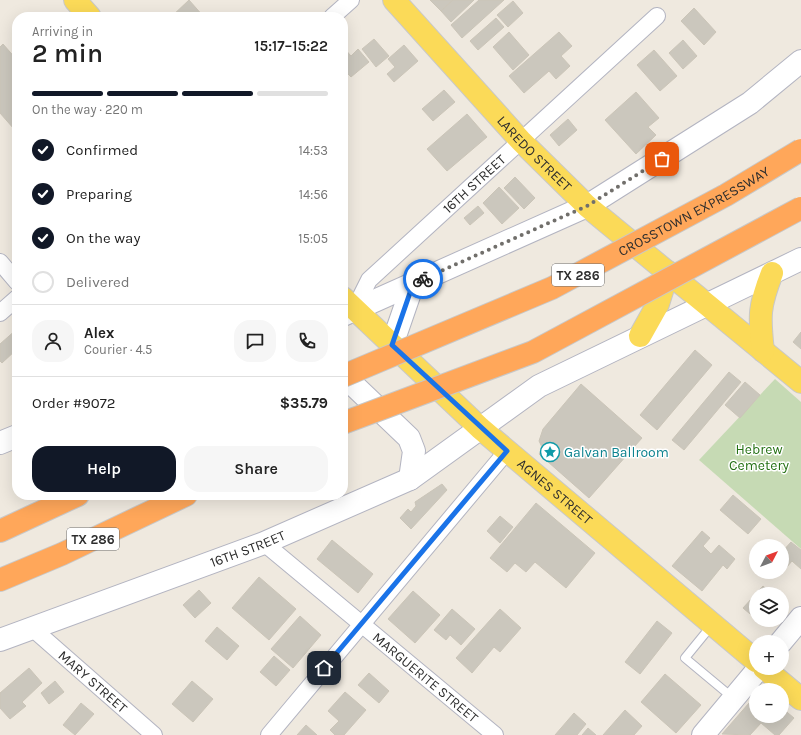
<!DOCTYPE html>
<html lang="en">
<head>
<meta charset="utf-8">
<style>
	:root { --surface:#fff; --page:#f6f6f6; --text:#222; --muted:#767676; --line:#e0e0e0; --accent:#111827 }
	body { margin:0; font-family:Karla,sans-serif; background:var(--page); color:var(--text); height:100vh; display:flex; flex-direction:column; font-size:15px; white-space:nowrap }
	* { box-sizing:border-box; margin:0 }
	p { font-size:13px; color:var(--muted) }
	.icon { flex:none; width:22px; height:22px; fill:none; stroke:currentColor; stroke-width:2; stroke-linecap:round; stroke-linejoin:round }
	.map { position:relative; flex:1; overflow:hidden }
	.side { position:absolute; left:12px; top:12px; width:336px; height:488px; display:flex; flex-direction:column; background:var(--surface); border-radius:16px; box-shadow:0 4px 16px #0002 }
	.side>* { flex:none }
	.needle { width:26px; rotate:49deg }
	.tools { position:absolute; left:749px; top:539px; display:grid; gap:8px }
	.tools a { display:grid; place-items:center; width:40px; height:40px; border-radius:50%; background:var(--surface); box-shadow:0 4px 16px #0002; font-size:20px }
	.pin { position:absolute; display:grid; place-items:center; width:34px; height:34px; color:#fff; margin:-17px; border-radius:8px; box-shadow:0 2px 6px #0006 }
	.courier { position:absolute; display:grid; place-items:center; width:40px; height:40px; margin:-20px; border:3px solid #1a73e8; border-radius:50%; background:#fff; color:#222; box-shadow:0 1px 5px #0007 }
	.head em { font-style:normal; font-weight:600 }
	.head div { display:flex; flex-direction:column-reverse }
	.head { display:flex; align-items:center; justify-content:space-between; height:68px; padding:0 20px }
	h1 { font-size:26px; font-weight:600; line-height:30px }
	.bar { display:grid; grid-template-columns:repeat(4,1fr); gap:6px 4px; align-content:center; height:48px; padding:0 20px }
	.bar i { height:5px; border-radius:3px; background:var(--line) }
	.bar .current { background:var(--accent) }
	.bar p { grid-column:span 4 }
	.line { display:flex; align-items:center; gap:10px; padding:0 20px; border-top:1px solid var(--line) }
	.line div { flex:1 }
	.round { display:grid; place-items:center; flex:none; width:42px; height:42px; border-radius:16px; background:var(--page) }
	ol { padding:0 20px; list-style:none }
	li { display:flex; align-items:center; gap:12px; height:44px }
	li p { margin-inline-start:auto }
	li .icon { padding:4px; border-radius:50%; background:var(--accent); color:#fff; stroke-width:4 }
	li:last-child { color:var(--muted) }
	li i { width:22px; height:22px; border:2px solid var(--line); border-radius:50% }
	.button { display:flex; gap:8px; margin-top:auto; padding:8px 20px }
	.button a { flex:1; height:46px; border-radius:16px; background:var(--accent); color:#fff; font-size:16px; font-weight:600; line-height:46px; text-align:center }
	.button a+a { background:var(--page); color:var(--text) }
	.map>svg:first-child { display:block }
	.cemetery { fill:#c6dab4 }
	.building { fill:#cbc7bd; stroke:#cbc5b8 }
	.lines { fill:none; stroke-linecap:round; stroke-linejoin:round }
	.lane-casing { stroke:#b3b4c1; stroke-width:10 }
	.street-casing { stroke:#b3b4c1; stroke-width:18 }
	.secondary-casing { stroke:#b3b4c1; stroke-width:24 }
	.primary-casing { stroke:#c8c8c8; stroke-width:24 }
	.highway-casing { stroke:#c8c8c8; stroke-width:24 }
	.lane { stroke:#fff; stroke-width:8 }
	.street { stroke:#fff; stroke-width:16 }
	.secondary { stroke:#fff; stroke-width:22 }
	.primary { stroke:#fbda58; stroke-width:22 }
	.highway { stroke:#ffa75a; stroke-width:22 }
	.highway-bridge-casing { stroke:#c8c8c8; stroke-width:24; stroke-linecap:butt }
	.highway-bridge { stroke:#ffa75a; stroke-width:22 }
	.done { stroke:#716f6b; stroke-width:4; stroke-dasharray:0 7.2 }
	.route { stroke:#1a73e8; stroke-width:5 }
	.labels { text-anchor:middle; stroke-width:3; stroke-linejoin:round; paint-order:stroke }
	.shield { fill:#fff; stroke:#6c6c6c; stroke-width:1 }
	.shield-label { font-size:13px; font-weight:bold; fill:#2d2d2d }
	.street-label { font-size:14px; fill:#2d2d2d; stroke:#fff }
	.park-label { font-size:14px; fill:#257115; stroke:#fff }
	.culture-label { font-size:14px; fill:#0d838f; stroke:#fff; text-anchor:start }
</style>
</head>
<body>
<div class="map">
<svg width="801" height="735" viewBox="0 0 801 735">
	<rect width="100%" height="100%" fill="#efe9df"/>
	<path class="cemetery" d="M775,379L801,402V549L699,460Z"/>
	<g class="building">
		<path d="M189,0L204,17H171Z"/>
		<path d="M430,0H453L441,11Z"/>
		<path d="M453,0H474L451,22L441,11Z"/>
		<path d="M479,0H504L462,38L451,25Z"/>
		<path d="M513,1L523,13L508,27L497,15Z"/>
		<path d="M694,8L716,32L704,45L681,21Z"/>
		<path d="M496,18L504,27L478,50L470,41Z"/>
		<path d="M509,32L529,55L513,70L493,47Z"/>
		<path d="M559,32L572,46L561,56L570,66L556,79L549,71L524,93L509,76Z"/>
		<path d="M374,39L389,56L376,67L362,49Z"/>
		<path d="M683,40L697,56L683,69L669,53Z"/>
		<path d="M3,44L17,60V126L14,129L0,113V47Z"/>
		<path d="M404,45L418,61L394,82L387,74L395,67L388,59Z"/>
		<path d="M343,47L351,56L358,49L369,62L351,77L343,69Z"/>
		<path d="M654,50L677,76L660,91L637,65Z"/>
		<path d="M444,90L455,102L433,121L422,109Z"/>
		<path d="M636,92L659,118L648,127L656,135L636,154L605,120Z"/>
		<path d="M467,114L487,137L447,171L427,149Z"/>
		<path d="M568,119L577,130L559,146L550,135Z"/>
		<path d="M515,177L535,198L524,209L504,188Z"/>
		<path d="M499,187L519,208L502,224L483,203Z"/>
		<path d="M478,206L484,213L470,225L464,218Z"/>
		<path d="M17,329V349L2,363L0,361V344Z"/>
		<path d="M801,332V349L793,342Z"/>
		<path d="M695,350L712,365L657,430L640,415Z"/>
		<path d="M729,372L741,382L684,450L672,440Z"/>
		<path d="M745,382L760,395L740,418L725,405Z"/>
		<path d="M581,384L642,438L589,498L539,454L543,449L539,441L543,429Z"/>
		<path d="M442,484L447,490L411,529L400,518L408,509L411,512L416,506L415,502Z"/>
		<path d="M733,495L761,519L748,534L720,510Z"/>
		<path d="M536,503L595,553L566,588L535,562L526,572L515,563L507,572L490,558Z"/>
		<path d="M500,516L513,527L500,543L487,531Z"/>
		<path d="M702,531L710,538L703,546L711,554L719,545L735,559L727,569L723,565L702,591L672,566Z"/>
		<path d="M332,540L373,574L358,593L317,559Z"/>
		<path d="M791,542L801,550V569L792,561L786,568L782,564V552Z"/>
		<path d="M259,577L296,609L269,640L232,608Z"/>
		<path d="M763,586L772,594H756V619L743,608Z"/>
		<path d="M199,590L211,603L195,618L183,605Z"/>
		<path d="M413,591L440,615L415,643L388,619Z"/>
		<path d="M452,609L475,629L461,645L450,635L446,640L434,630Z"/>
		<path d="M500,609L521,628L500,652L494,647L472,673L456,658Z"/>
		<path d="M300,616L321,635L293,668L271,649Z"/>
		<path d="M657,621L672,633L640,674L625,662Z"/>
		<path d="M217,627L239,646L227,660L205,641Z"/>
		<path d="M274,656L290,670L276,686L260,672Z"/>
		<path d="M29,668L42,683L22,702L26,706L10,719L0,708V693Z"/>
		<path d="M369,673L389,691L379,703L358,685Z"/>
		<path d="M665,674L701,705L676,733L641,702Z"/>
		<path d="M55,681L64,692L49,704L41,693Z"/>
		<path d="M192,681L213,699L193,722L172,704Z"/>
		<path d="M345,692L366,710L344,735H335L330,730L339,721L328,711Z"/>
		<path d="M756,695V716H782V708L794,718L779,735H775L761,723L750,735L722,734Z"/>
		<path d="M81,703L94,714L75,735L63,725Z"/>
		<path d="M625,710L642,726L634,735H603Z"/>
		<path d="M574,713L586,724L577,735H555Z"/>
		<path d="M306,725L317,735H297Z"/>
		<path d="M588,728L596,735H582Z"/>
	</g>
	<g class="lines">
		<defs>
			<path id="lane" d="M712,625L685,658L733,698"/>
			<g id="street">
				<path d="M332,17L351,0"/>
				<path d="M0,262L17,282"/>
				<path id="s1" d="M354,310L369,280L657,16"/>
				<path d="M0,313L17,298"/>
				<path id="s2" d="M264,543L495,735"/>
				<path id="s3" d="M32,628L154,735"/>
				<path d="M269,735L507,451"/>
			</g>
			<g id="secondary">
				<path d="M343,315L587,206L750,103L801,61"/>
				<path d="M392,345L413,284"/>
				<path d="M343,375L409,438L414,451L410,479"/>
				<path d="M0,443L17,436"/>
				<path id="s4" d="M0,640L264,543L410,479L539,386L801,259"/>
				<path d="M781,642L801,618"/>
				<path d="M703,735L759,668"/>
			</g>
			<g id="primary">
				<path d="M75,0L90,17"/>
				<path id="s5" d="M394,0L521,141L587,206L801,382"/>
				<path id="s6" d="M343,298L480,428L756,661"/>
				<path d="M640,336L658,304L668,272"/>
				<path d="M763,351C759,316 759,306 772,273"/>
				<path d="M764,668L801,699"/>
			</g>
			<g id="highway">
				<path d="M0,531L78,495"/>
				<path d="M0,580L62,554L186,495"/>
			</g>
		</defs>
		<use href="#lane" class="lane-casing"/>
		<use href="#street" class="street-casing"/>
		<use href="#secondary" class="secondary-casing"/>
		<use href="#primary" class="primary-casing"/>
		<use href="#highway" class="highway-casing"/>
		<use href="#lane" class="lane"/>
		<use href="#street" class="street"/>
		<use href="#secondary" class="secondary"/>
		<use href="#primary" class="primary"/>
		<use href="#highway" class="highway"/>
		<defs>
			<g id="highway-bridge">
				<path id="s7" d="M343,376L552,288L726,195L801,150"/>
				<path d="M343,423L533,352L801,208"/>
			</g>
		</defs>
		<use href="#highway-bridge" class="highway-bridge-casing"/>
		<use href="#highway-bridge" class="highway-bridge"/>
	</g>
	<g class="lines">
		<path class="done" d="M423,279L587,206L662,159"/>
		<path class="route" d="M324,668L507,451L392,345L413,284L423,279"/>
	</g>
	<defs>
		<symbol id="sight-ring" viewBox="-11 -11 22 22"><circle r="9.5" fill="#fff" stroke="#0f9aa8" stroke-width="1.5"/><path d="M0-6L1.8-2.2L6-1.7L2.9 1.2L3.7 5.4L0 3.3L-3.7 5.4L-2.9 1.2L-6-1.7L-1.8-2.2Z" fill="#0f9aa8"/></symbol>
	</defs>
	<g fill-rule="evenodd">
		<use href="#sight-ring" x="539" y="441" width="22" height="22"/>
	</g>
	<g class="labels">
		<g class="shield">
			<rect x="552" y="264" width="52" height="22" rx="3"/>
			<rect x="67" y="528" width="52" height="22" rx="3"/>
		</g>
		<g class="shield-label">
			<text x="578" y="280">TX 286</text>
			<text x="93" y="544">TX 286</text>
		</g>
		<g class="street-label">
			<text dy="5" stroke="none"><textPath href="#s5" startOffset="208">LAREDO STREET</textPath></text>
			<text dy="5" stroke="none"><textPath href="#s1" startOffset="176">16TH STREET</textPath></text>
			<text dy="5" stroke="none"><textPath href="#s7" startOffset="388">CROSSTOWN EXPRESSWAY</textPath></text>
			<text dy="5" stroke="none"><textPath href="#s6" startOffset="287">AGNES STREET</textPath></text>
			<text dy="5" stroke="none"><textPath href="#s4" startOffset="264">16TH STREET</textPath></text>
			<text dy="5" stroke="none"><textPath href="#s2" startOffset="210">MARGUERITE STREET</textPath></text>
			<text dy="5" stroke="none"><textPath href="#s3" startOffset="81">MARY STREET</textPath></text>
		</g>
		<g class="park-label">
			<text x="759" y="454">Hebrew<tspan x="759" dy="16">Cemetery</tspan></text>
		</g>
		<g class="culture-label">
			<text x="564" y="457">Galvan Ballroom</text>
		</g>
	</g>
</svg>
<div class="tools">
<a><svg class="needle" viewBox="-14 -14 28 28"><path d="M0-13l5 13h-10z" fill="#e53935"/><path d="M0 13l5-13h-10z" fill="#767676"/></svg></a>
<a><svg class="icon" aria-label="layers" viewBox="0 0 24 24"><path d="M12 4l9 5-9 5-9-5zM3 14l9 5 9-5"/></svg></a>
<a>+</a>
<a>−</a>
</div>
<div class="pin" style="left:662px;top:159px;background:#ea580c"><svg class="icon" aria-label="bag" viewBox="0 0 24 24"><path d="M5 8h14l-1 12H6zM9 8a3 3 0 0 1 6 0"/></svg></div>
<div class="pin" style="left:324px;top:668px;background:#1f2937"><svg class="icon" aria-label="home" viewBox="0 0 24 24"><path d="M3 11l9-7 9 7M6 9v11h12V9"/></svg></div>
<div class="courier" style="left:423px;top:279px"><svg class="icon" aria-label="bike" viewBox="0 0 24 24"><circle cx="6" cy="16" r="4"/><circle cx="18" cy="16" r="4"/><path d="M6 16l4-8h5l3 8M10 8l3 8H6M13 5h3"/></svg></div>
<section class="side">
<div class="head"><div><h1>2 min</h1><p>Arriving in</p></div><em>15:17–15:22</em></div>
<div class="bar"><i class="current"></i><i class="current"></i><i class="current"></i><i></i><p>On the way · 220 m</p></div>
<ol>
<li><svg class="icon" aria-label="check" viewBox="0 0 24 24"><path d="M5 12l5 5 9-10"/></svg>Confirmed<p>14:53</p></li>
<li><svg class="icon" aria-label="check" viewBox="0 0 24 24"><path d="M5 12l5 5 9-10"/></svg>Preparing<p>14:56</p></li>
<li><svg class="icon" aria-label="check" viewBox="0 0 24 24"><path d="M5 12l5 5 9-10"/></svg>On the way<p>15:05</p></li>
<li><i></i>Delivered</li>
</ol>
<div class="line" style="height:72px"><a class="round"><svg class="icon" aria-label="person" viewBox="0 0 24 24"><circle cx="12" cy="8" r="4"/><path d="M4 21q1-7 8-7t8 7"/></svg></a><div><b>Alex</b><p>Courier · 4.5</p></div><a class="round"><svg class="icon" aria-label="chat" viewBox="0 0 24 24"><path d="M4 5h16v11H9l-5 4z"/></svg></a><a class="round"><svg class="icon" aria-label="phone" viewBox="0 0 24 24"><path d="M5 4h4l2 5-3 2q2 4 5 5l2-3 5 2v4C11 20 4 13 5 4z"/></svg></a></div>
<div class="line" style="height:52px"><div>Order #9072</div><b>$35.79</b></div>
<div class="button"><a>Help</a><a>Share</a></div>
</section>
</div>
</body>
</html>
